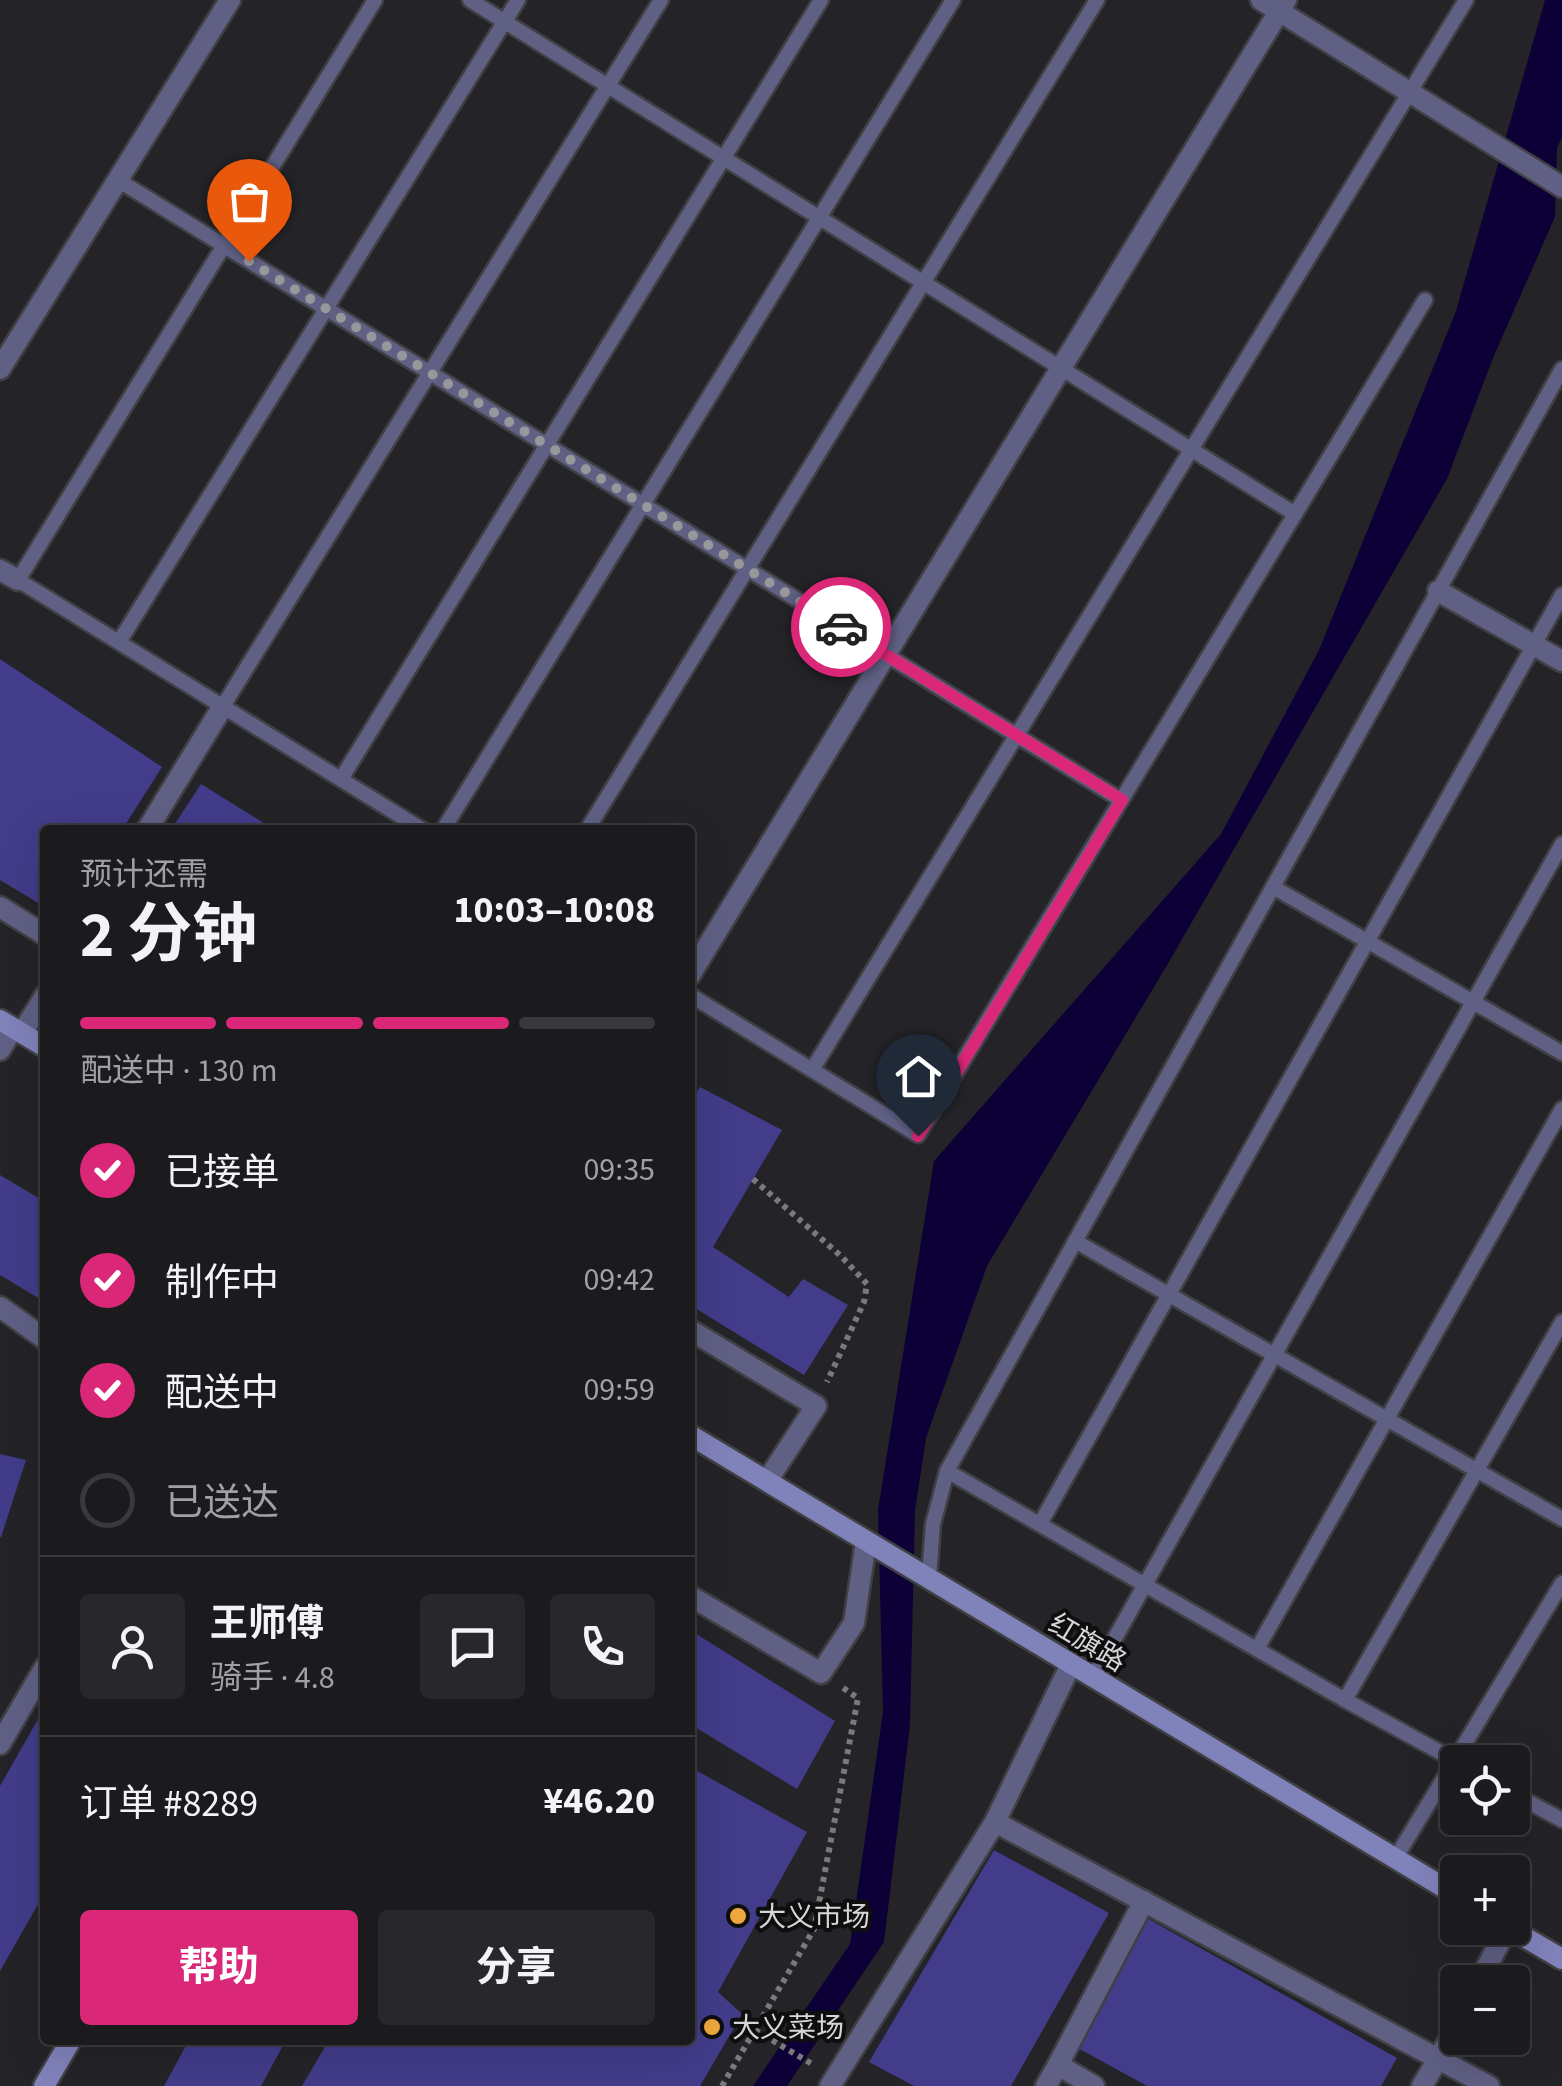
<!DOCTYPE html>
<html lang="zh">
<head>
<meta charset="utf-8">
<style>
	:root { --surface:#1b1b1e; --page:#28282b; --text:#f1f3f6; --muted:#a0a1a4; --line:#39393c; --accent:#db2777 }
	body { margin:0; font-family:"Source Sans 3","Noto Sans SC",sans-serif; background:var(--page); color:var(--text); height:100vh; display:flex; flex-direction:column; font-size:38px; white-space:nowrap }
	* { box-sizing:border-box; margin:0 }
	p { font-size:32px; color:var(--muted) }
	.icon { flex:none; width:55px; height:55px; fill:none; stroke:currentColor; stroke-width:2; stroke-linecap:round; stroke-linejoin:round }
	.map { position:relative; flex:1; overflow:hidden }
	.drawer { position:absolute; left:40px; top:825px; width:655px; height:1220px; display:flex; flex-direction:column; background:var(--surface); border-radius:10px; box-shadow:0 10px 40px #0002,0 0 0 2px var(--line) }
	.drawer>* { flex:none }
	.buttons { position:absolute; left:1440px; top:1745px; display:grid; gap:20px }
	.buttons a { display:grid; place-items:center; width:90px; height:90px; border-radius:10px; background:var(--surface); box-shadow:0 10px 40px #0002,0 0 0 2px var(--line); font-size:50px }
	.pin { position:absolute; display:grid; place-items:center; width:85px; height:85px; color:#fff; margin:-102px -42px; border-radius:50% 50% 50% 0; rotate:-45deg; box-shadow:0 0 10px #0007 }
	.pin .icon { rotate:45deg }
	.courier { position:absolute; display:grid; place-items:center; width:100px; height:100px; margin:-50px; border:8px solid #db2777; border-radius:50%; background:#fff; color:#222; box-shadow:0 2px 12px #0007 }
	.head em { font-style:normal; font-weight:700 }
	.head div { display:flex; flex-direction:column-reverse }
	.head { display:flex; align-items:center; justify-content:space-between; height:170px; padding:0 40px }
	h1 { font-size:65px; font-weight:700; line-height:75px }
	.bar { display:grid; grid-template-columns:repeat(4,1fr); gap:15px 10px; align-content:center; height:120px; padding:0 40px }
	.bar i { height:12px; border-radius:8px; background:var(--line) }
	.bar .active { background:var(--accent) }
	.bar p { grid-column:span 4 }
	.line { display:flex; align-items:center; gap:25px; padding:0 40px; border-top:2px solid var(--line) }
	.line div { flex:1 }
	.round { display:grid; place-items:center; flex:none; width:105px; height:105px; border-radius:10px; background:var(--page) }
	ol { padding:0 40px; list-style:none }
	li { display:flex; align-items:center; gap:30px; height:110px }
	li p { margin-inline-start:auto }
	li .icon { padding:10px; border-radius:50%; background:var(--accent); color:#fff; stroke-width:4 }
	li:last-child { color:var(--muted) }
	li i { width:55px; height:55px; border:5px solid var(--line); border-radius:50% }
	.primary-button { display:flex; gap:20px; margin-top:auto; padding:20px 40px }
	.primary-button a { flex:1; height:115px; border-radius:10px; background:var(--accent); color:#fff; font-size:40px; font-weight:700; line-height:115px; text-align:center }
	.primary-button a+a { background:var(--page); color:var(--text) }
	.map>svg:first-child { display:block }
	.water { fill:#0d0037 }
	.building { fill:#423c8a }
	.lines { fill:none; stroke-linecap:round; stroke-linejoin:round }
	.lane-casing { stroke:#404044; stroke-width:19 }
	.street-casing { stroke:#404044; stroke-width:25 }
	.secondary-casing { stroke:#404044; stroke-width:25 }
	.path { stroke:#7a7a7d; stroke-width:6; stroke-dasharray:5 5; stroke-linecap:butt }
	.lane { stroke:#5f6084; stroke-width:14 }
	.street { stroke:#5f6084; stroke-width:20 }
	.secondary { stroke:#8082ba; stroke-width:20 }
	.done { stroke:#98989b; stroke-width:10; stroke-dasharray:0 18 }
	.route { stroke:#db2777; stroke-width:12 }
	.poi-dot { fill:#efa73d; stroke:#0e0e0f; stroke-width:4 }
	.labels { text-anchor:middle; stroke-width:8; stroke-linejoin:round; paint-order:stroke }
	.street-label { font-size:28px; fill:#d6d6d9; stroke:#0e0e0f }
	.poi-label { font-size:28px; fill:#d6d6d9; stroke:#0e0e0f; text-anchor:start }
</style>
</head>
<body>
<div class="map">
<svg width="1562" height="2086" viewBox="0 0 1562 2086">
	<rect width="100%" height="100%" fill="#242428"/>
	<path class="water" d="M1545,0H1562V137L1557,148L1555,217L1493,358L1447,479L1166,967L987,1266L926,1438L915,1511L910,1725L884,1942L787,2086H753L850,1944L883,1712L878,1510L934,1161L1221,834L1319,650L1456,311Z"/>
	<g class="building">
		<path d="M0,659L162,767L122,830H45V907L0,880Z"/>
		<path d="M201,784L275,830H171Z"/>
		<path d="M700,1087L782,1130L713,1247L789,1297L803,1279L848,1305L804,1375L690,1305V1104Z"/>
		<path d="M0,1175L45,1202V1302L0,1275Z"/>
		<path d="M0,1454L26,1460L1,1537H0Z"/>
		<path d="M690,1630L835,1721L797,1789L690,1724Z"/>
		<path d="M45,1707V1892L0,1971V1786Z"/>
		<path d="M690,1767L807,1832L718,1992L742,2014L700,2086H302L329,2040H690Z"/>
		<path d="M994,1850L1109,1913L1011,2086H914L869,2062Z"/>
		<path d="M1143,1916L1397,2058L1381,2086H1147L1076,2047Z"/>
		<path d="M189,2040H286L261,2086H164Z"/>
	</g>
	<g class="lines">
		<defs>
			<g id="lane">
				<path d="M375,0L18,580L423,830"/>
				<path d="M470,0L1295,514"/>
				<path d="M118,180L1121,800"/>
				<path d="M119,642L518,0"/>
				<path d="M223,706L661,0"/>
				<path d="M341,779L821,0"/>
				<path d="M443,830L953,0"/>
				<path d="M587,830L1097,0"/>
				<path d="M1273,887L1562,1053"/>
				<path d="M690,995L918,1135L1425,300"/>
				<path d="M812,1070L1466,0"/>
				<path d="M1075,1241L1562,1519"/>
				<path d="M947,1471L1562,369"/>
				<path d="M1040,1524L1562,595"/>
				<path d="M924,1576L929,1578L933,1524L947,1471L1345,1700"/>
				<path d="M1257,1649L1562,1109"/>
				<path d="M1093,1677L1562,844"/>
				<path d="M1458,1762L1345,1700L1562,1322"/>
				<path d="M1512,1793L1562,1820"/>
				<path d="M1395,1859L1562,1583"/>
			</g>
			<g id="street">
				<path d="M1261,0L1562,187"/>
				<path d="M0,369L230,0"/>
				<path d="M0,570L18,580"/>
				<path d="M1438,591L1562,661"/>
				<path d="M147,830L223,706"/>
				<path d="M0,907L45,935"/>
				<path d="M690,975L1286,0"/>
				<path d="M22,1033L45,996"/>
				<path d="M0,1050L13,1028"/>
				<path d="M0,1307L45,1339"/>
				<path d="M690,1330L816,1406L767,1481"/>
				<path d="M690,1596L821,1673L854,1623L866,1541"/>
				<path d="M0,1744L45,1667"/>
				<path d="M995,1822L1489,2086"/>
				<path d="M1479,1982L1507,1928"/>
				<path d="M1058,2065L1144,1901"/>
				<path d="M830,2086L995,1822L1071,1664"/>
				<path d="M1046,2086L1058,2065L1094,2086"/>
				<path d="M1422,2086L1458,2025"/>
			</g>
			<g id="secondary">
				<path d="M0,1020L45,1047"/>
				<path d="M690,1435L1458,1896"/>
				<path d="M1509,1928L1562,1959"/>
				<path d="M44,2086L71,2040"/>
			</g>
		</defs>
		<use href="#lane" class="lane-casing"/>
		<use href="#street" class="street-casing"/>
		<use href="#secondary" class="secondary-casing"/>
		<g class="path">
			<path d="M753,1179L841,1256L867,1284L864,1302L827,1382"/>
			<path d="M755,2030L812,2064"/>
			<path d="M722,2086L814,1929L858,1698L843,1688"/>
		</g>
		<use href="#lane" class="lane"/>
		<use href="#street" class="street"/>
		<use href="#secondary" class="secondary"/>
	</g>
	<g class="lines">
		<path class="done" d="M249,261L841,627"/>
		<path class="route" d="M841,627L1122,800L918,1136"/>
	</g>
	<g class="poi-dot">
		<circle cx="738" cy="1916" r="10"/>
		<circle cx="712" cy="2027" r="10"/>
	</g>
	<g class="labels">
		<g class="street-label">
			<text transform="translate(1088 1642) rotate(31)" y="10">红旗路</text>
		</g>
		<g class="poi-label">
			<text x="758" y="1926">大义市场</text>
			<text x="732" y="2037">大义菜场</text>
		</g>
	</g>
</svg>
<div class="buttons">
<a><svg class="icon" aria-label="locate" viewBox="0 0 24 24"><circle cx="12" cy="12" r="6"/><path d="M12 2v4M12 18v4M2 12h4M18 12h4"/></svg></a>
<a>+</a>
<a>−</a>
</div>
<div class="pin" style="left:249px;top:261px;background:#ea580c"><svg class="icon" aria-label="bag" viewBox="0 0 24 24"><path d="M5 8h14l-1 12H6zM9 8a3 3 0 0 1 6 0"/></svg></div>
<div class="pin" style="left:918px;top:1136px;background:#1f2937"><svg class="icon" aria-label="home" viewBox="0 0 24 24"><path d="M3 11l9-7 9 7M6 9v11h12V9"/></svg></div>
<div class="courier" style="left:841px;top:627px"><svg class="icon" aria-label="car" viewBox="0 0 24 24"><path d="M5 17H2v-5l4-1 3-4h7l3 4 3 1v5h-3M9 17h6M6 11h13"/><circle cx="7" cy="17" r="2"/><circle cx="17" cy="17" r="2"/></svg></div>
<section class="drawer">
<div class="head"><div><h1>2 分钟</h1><p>预计还需</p></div><em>10:03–10:08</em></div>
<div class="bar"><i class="active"></i><i class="active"></i><i class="active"></i><i></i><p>配送中 · 130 m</p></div>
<ol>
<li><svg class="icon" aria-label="check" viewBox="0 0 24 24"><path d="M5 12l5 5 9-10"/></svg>已接单<p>09:35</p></li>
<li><svg class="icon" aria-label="check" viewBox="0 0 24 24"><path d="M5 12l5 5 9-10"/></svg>制作中<p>09:42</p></li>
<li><svg class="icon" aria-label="check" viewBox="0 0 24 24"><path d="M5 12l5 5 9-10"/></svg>配送中<p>09:59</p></li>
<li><i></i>已送达</li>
</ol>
<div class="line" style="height:180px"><a class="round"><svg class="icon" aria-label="person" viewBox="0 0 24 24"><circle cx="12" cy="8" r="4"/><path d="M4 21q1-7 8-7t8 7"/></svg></a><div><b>王师傅</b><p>骑手 · 4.8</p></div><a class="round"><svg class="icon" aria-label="chat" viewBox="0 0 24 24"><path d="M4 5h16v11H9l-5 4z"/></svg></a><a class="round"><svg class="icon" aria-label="phone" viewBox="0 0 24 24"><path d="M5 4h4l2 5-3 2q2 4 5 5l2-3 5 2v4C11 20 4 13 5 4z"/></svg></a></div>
<div class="line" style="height:130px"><div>订单 #8289</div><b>¥46.20</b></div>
<div class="primary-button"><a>帮助</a><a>分享</a></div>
</section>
</div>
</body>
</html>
